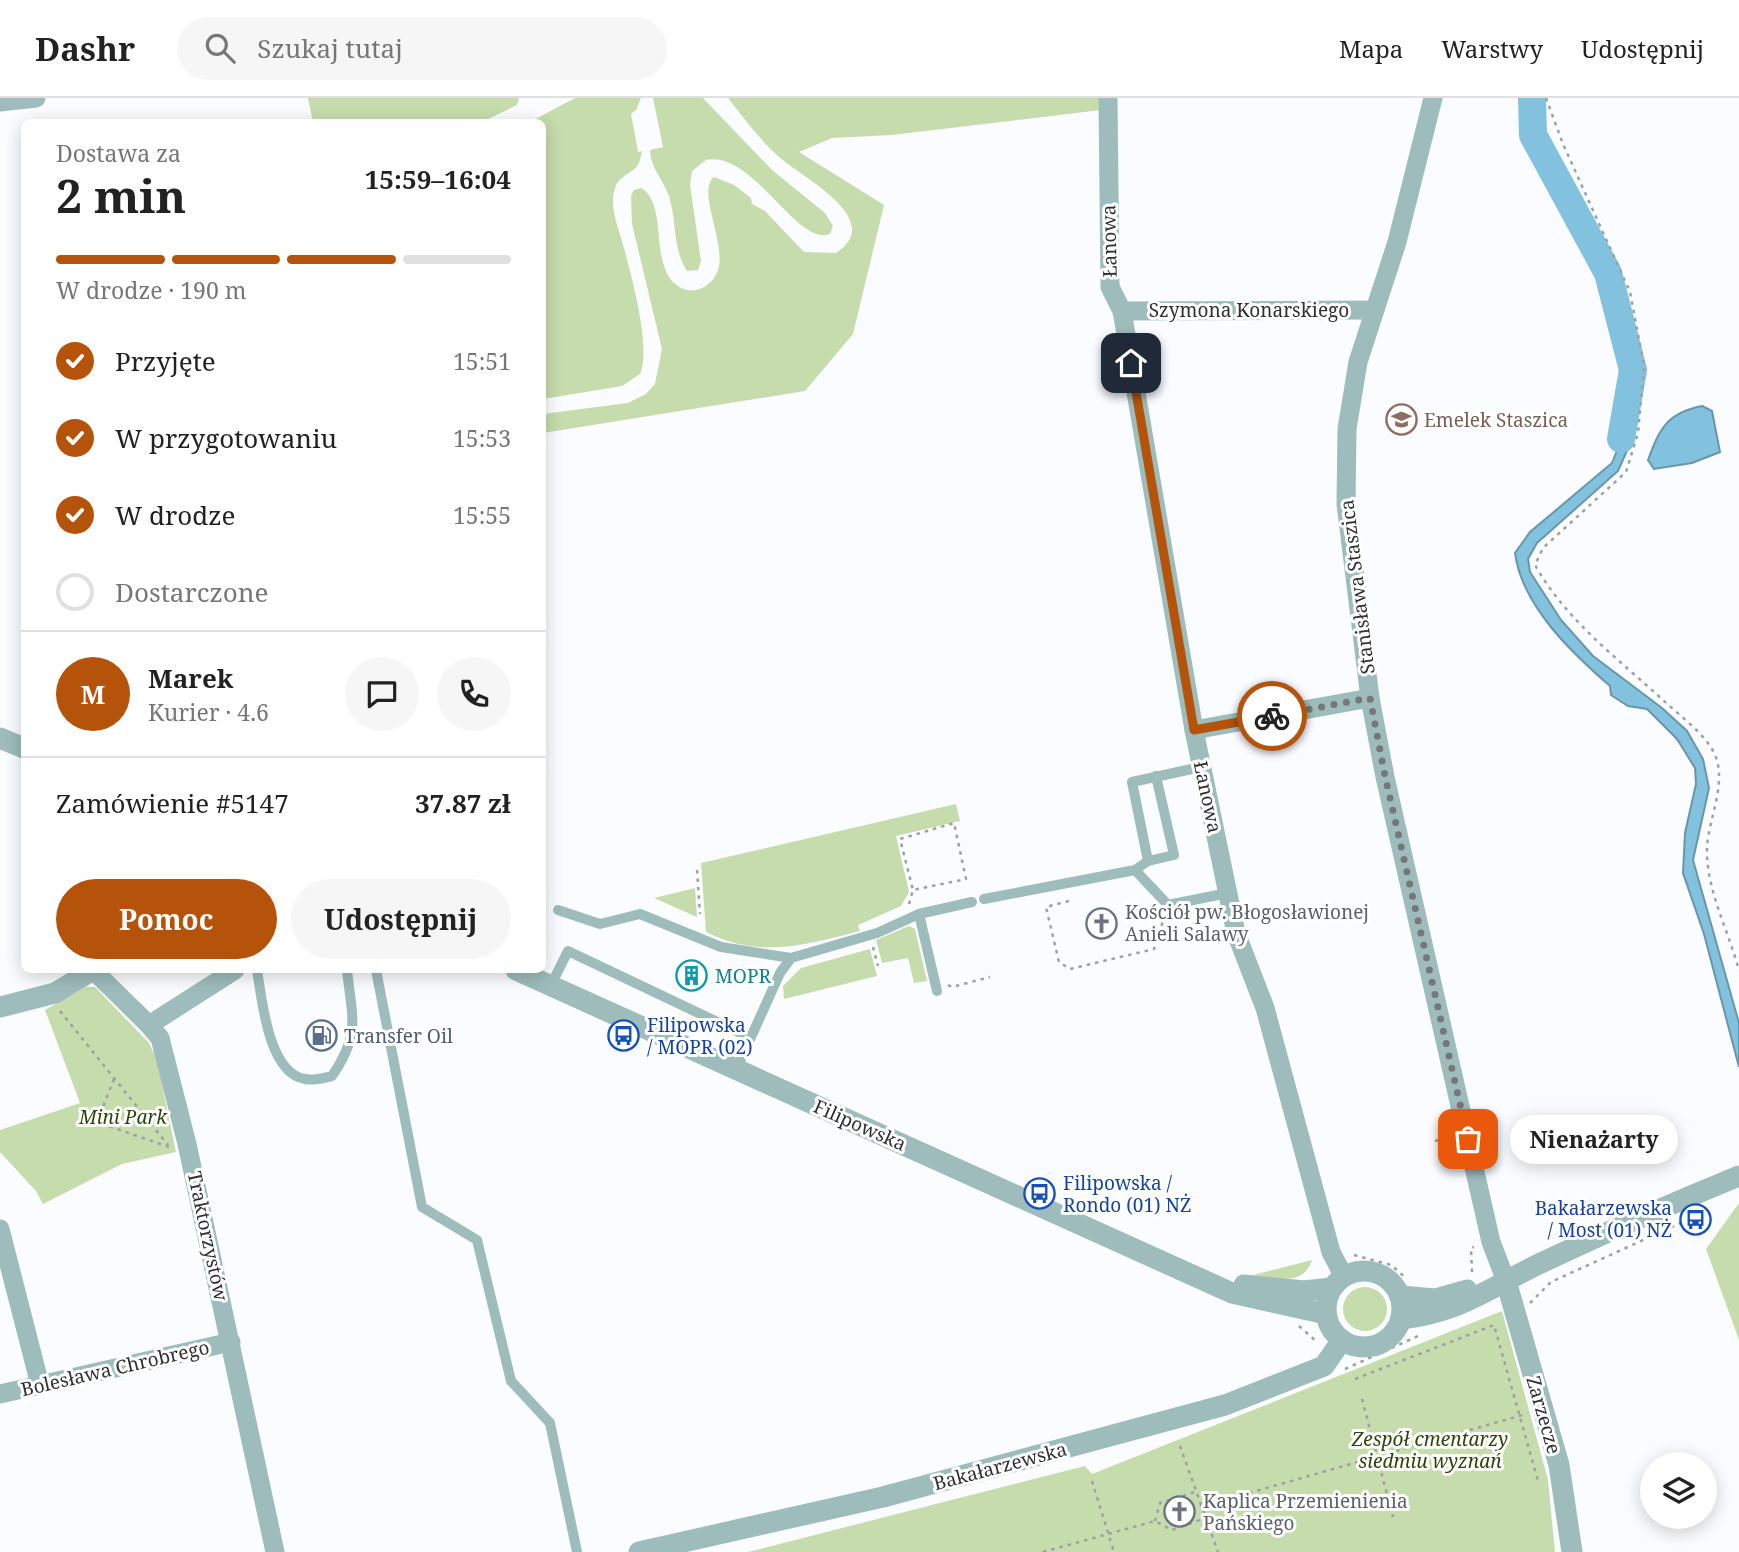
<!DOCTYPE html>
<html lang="pl">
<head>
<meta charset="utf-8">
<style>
	:root { --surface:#fff; --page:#f6f6f6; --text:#222; --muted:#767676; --line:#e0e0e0; --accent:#b45309 }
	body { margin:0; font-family:"Noto Serif",serif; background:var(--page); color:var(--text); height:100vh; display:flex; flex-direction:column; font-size:26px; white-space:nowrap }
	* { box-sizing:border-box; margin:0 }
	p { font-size:23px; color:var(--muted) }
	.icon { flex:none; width:38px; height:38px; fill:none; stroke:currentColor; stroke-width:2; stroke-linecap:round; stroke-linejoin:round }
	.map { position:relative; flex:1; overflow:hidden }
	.drawer { position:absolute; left:21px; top:21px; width:525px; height:854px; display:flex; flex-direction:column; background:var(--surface); border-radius:10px; box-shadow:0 4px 18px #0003 }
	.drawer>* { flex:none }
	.fabs { position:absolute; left:1640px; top:1354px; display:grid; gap:14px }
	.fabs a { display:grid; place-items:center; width:77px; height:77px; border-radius:50%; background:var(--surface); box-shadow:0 4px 18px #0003; font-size:35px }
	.pin { position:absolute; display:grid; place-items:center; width:60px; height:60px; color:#fff; margin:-30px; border-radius:14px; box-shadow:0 4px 10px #0006 }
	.courier { position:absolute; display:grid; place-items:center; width:70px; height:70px; margin:-35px; border:5px solid #b45309; border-radius:50%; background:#fff; color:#222; box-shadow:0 2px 9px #0007 }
	.bubble { position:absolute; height:49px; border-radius:24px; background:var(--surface); box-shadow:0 4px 18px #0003; font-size:23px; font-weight:700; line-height:49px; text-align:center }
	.overview em { font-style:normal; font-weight:700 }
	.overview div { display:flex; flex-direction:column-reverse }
	.overview { display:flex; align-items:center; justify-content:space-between; height:119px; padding:0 35px }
	h1 { font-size:46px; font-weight:700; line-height:52px }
	.bar { display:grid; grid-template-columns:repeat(4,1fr); gap:10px 7px; align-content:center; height:84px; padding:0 35px }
	.bar i { height:9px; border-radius:5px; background:var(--line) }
	.bar .active { background:var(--accent) }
	.bar p { grid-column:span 4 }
	.line { display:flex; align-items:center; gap:18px; padding:0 35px; border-top:2px solid var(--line) }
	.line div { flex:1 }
	.round { display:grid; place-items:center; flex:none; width:74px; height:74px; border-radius:37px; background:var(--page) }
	ol { padding:0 35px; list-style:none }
	li { display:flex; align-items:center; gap:21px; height:77px }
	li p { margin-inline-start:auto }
	li .icon { padding:7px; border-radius:50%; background:var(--accent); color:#fff; stroke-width:4 }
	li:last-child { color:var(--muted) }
	li i { width:38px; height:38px; border:4px solid var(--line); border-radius:50% }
	.button { display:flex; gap:14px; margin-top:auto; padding:14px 35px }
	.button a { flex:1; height:80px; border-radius:42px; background:var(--accent); color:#fff; font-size:28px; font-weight:700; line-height:80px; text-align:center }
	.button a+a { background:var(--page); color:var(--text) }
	header { display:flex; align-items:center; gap:42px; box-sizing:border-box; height:98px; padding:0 35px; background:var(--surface); border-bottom:2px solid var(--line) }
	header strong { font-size:33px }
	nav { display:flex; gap:38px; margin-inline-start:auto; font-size:24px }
	.search { width:490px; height:63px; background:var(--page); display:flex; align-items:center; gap:18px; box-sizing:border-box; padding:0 24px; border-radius:38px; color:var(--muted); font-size:26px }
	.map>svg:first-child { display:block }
	.green { fill:#c6dcad }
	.water { fill:#83c2de; stroke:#6a96aa; stroke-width:2 }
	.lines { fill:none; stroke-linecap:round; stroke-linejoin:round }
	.river { stroke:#83c2de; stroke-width:28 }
	.path { stroke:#9ea0a2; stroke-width:2.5; stroke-dasharray:3.5 5; stroke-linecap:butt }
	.service { stroke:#9dbcbb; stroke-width:10 }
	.minor { stroke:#9dbcbb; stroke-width:19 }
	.tertiary { stroke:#9dbcbb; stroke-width:21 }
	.done { stroke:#76777a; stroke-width:7; stroke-dasharray:0 12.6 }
	.route { stroke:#b45309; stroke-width:9 }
	.labels { text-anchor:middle; stroke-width:6; stroke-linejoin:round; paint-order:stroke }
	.street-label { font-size:19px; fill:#2f3032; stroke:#fff }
	.education-label { font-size:19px; fill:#785e54; stroke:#fff; text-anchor:start }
	.worship-label { font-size:19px; fill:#5b616d; stroke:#fff; text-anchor:start }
	.culture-label { font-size:19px; fill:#0d838f; stroke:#fff; text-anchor:start }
	.transit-label { font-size:19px; fill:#164399; stroke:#fff; text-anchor:start }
	.service-label { font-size:19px; fill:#4e5e75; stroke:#fff; text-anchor:start }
	.park-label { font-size:19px; font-style:italic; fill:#2d430a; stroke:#fff }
</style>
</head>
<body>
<header>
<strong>Dashr</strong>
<div class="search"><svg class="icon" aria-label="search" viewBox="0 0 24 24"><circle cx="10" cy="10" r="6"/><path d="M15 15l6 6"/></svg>Szukaj tutaj</div>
<nav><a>Mapa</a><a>Warstwy</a><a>Udostępnij</a></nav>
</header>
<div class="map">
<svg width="1739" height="1454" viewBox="0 0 1739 1454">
	<rect width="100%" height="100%" fill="#fafcff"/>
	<g class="green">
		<path d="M308,0H519L517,7L482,24H313Z"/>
		<path d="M575,0H641L636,12L631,16L638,54L642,53C638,77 631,69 617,85C608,106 616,122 622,143C630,172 652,250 640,276L622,288L543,301L542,24H530Z"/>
		<path d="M653,0H703L772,72L825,115L833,128L830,136C797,149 753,52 706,62L692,73L690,87L701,163L698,172L687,173C672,149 677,124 669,98C663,81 651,71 650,52L663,49Z"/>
		<path d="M728,0H1102L1101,12L892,37L832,40L799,54L884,107L853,236L805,293L543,335V316L628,305L646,296L655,286L662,251L632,126L631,98L634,92L641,90C668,106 650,162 674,185C691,201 715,189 719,168C721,157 718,146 716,136C714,121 701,89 714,79L734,87L751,100L752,106L765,113L804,154L836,155C888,121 799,78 778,58C759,41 744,20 728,0Z"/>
		<path d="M956,706L960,723L896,738L909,794L901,808L858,827L860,833C805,847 760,861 706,834L701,765Z"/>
		<path d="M695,790L697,819L654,800Z"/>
		<path d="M909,828L915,831L927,883L914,885L908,860L882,865L876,842Z"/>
		<path d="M870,851L877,878L784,901L783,888L801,870Z"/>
		<path d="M86,889H95L149,945L157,962L176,1054L122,1066L43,1106L36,1093L0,1054V1032L80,1005L45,912Z"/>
		<path d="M1739,1105V1242L1706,1151Z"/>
		<path d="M1312,1162C1303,1189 1277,1180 1253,1177Z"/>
		<circle cx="1365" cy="1211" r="22"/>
		<path d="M1502,1213L1548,1382L1555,1454H748L1085,1368L1092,1376Z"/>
	</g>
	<g class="water">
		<path d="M1635,301L1630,346L1618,373L1537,445L1528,461L1530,474L1561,522L1593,558L1662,610L1687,633L1703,661L1709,690L1693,762L1739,925V969L1704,836L1683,775L1685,735L1696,686L1695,670L1677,641L1647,611L1628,608L1611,597L1610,588C1572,555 1522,508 1515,455L1530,434L1612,365L1618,350L1625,307Z"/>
		<path d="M1702,308L1712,313L1720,354L1692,365L1654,371L1648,362C1660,330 1667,315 1702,308Z"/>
	</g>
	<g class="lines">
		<path class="river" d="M1532,0L1533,37L1608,175L1633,272L1621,341"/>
		<g class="path">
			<path d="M1546,0L1563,46L1630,194L1644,268L1638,335L1626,374L1543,450L1535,467C1565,521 1618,561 1663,602C1679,617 1700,632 1712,651C1730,680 1708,721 1707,750C1706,793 1729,833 1739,873"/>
			<path d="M697,772L700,816"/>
			<path d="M1069,803L1046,809L1059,864L1070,871L1154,851L1164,820"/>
			<path d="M909,806L913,792L966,781L954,725L900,741L913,792"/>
			<path d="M873,849L878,868"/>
			<path d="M948,887L952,889L990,879"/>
			<path d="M60,913L168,1047"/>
			<path d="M114,981L97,1024L169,1049"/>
			<path d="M1435,1043L1443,1041"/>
			<path d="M1354,1157L1391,1167L1407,1181"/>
			<path d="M1472,1174L1471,1150L1474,1149"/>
			<path d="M1530,1205L1551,1184L1709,1112"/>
			<path d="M1299,1228L1317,1244"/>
			<path d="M1345,1271L1418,1238"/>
			<path d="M1355,1281L1494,1227L1538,1383"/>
			<path d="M1362,1301L1393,1419"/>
			<path d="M1180,1348L1218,1454"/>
			<path d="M1092,1383L1114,1454"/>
			<path d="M1200,1409L1526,1316"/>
			<path d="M1155,1423L1160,1405L1195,1394"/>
			<path d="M1043,1454L1155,1423L1172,1432L1205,1420"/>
		</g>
		<g class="service">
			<path d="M1156,678L1174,757L1148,763L1132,684L1201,669"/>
			<path d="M1135,772L1168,807L1228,795"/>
			<path d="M984,801L1135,772L1148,763"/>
			<path d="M558,812L600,826L640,816L721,849L791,860"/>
			<path d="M919,816L937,893"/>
			<path d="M257,872C262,901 268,975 305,981C314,983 323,980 332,978C361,936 352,920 347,872"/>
			<path d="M376,872L422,1109L477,1142L511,1283L550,1325L577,1454"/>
			<path d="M551,887L568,853L749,939"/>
			<path d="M737,970L780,875L791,860L877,835L919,816L972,804"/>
		</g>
		<g class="minor">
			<path d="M1108,0L1110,189L1122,213L1194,632L1236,835L1265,910L1331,1154L1344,1179"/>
			<path d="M1433,0L1397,144L1358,264L1347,331L1346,406L1370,600L1385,679L1491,1144L1506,1183"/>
			<path d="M0,4L36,0"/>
			<path d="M1122,213L1375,212"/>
			<path d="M1194,632L1370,600"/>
			<path d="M93,872L149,927"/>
			<path d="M235,872L149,927L160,940L187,1046L275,1454"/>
			<path d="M0,1131L40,1287"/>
			<path d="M0,1296L231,1244"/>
		</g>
		<g class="tertiary">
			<path d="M0,640L24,650"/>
			<path d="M516,872L1232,1195L1326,1216"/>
			<path d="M0,909L55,895L93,872"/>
			<circle cx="1364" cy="1211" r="38"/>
			<path d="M1506,1183L1559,1367L1572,1454"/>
			<path d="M1244,1187L1304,1193L1332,1190"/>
			<path d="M1400,1198L1435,1201L1467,1192"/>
			<path d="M1401,1221C1462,1214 1490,1189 1543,1164C1607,1134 1673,1105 1739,1078"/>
			<path d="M639,1454L883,1399L1225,1307L1324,1268L1342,1242"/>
		</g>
	</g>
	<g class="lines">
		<path class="done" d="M1272,618L1370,600L1385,678L1468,1041"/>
		<path class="route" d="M1131,265L1194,632L1272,618"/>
	</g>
	<defs>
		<symbol id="school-ring" viewBox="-11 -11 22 22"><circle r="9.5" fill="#fff" stroke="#8d6e63" stroke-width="1.5"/><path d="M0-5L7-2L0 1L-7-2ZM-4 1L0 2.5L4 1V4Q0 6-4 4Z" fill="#8d6e63"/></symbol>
		<symbol id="church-ring" viewBox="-11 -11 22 22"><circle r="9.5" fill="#fff" stroke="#6b7280" stroke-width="1.5"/><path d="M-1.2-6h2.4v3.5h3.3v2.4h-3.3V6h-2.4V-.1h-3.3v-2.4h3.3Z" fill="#6b7280"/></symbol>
		<symbol id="building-ring" viewBox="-11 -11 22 22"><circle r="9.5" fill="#fff" stroke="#0f9aa8" stroke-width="1.5"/><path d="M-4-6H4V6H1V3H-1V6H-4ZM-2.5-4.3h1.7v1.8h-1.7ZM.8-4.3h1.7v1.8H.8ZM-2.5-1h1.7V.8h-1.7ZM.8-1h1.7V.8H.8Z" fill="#0f9aa8"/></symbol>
		<symbol id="fuel-ring" viewBox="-11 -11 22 22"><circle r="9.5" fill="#fff" stroke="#5c6f8a" stroke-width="1.5"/><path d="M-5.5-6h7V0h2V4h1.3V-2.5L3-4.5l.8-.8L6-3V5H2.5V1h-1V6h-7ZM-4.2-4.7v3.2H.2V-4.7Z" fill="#5c6f8a"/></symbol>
		<symbol id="bus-ring" viewBox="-11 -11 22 22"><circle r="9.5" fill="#fff" stroke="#1a4fb4" stroke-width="1.5"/><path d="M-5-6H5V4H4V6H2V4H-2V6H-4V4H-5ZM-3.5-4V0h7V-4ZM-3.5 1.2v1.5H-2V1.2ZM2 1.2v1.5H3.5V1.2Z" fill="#1a4fb4"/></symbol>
	</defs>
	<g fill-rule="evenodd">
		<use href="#school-ring" x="1384" y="304" width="35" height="35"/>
		<use href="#church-ring" x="1084" y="808" width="35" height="35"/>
		<use href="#building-ring" x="674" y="860" width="35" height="35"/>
		<use href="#fuel-ring" x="304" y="920" width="35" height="35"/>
		<use href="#bus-ring" x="606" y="920" width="35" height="35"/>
		<use href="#bus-ring" x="1022" y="1078" width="35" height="35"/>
		<use href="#bus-ring" x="1678" y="1104" width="35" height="35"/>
		<use href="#church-ring" x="1162" y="1396" width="35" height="35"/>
	</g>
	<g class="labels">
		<g class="street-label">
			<text transform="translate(1109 143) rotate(-91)" y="7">Łanowa</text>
			<text x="1249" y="219">Szymona Konarskiego</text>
			<text transform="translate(1357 489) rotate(-97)" y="7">Stanisława Staszica</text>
			<text transform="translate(1208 699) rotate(78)" y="7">Łanowa</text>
			<text transform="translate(860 1027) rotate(24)" y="7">Filipowska</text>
			<text transform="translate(208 1138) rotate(78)" y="7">Traktorzystów</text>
			<text transform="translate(115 1270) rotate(-13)" y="7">Bolesława Chrobrego</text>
			<text transform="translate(1544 1317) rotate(74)" y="7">Zarzecze</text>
			<text transform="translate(1000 1368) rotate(-15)" y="7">Bakałarzewska</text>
		</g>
		<g class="education-label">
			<text x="1424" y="329">Emelek Staszica</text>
		</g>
		<g class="worship-label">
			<text x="1125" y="821">Kościół pw. Błogosławionej<tspan x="1125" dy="22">Anieli Salawy</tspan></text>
			<text x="1203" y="1410">Kaplica Przemienienia<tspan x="1203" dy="22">Pańskiego</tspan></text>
		</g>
		<g class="culture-label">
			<text x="715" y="885">MOPR</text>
		</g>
		<g class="transit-label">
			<text x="647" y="934">Filipowska<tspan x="647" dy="22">/ MOPR (02)</tspan></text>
			<text x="1063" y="1092">Filipowska /<tspan x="1063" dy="22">Rondo (01) NŻ</tspan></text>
			<text x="1672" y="1117" text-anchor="end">Bakałarzewska<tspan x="1672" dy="22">/ Most (01) NŻ</tspan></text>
		</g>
		<g class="service-label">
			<text x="344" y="945">Transfer Oil</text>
		</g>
		<g class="park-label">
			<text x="123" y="1026">Mini Park</text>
			<text x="1430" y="1348">Zespół cmentarzy<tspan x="1430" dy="22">siedmiu wyznań</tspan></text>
		</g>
	</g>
</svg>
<div class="fabs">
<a><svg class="icon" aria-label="layers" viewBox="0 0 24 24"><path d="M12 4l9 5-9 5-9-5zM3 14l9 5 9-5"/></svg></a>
</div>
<div class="pin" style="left:1468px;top:1041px;background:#ea580c"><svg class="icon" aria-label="bag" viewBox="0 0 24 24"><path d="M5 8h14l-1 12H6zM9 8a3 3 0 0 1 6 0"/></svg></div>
<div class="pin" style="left:1131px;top:265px;background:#1f2937"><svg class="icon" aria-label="home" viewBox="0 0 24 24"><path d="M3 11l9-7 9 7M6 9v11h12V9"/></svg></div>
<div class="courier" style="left:1272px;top:618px"><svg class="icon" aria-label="bike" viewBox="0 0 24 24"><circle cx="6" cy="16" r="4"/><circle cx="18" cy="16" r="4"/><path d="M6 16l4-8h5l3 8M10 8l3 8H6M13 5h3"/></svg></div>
<div class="bubble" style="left:1510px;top:1017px;width:168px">Nienażarty</div>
<section class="drawer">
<div class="overview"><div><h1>2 min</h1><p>Dostawa za</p></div><em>15:59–16:04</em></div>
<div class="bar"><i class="active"></i><i class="active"></i><i class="active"></i><i></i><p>W drodze · 190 m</p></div>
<ol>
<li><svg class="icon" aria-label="check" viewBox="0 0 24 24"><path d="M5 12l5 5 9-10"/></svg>Przyjęte<p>15:51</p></li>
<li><svg class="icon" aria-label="check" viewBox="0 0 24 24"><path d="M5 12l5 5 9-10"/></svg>W przygotowaniu<p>15:53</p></li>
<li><svg class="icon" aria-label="check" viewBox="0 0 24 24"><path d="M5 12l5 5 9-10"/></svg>W drodze<p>15:55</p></li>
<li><i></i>Dostarczone</li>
</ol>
<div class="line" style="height:126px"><b class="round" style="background:var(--accent);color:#fff">M</b><div><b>Marek</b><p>Kurier · 4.6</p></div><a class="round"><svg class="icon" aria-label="chat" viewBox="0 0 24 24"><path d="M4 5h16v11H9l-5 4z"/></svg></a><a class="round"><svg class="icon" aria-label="phone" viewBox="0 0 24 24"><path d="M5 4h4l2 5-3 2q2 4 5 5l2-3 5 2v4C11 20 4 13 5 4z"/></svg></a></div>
<div class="line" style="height:91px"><div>Zamówienie #5147</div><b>37.87 zł</b></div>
<div class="button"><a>Pomoc</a><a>Udostępnij</a></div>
</section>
</div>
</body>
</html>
